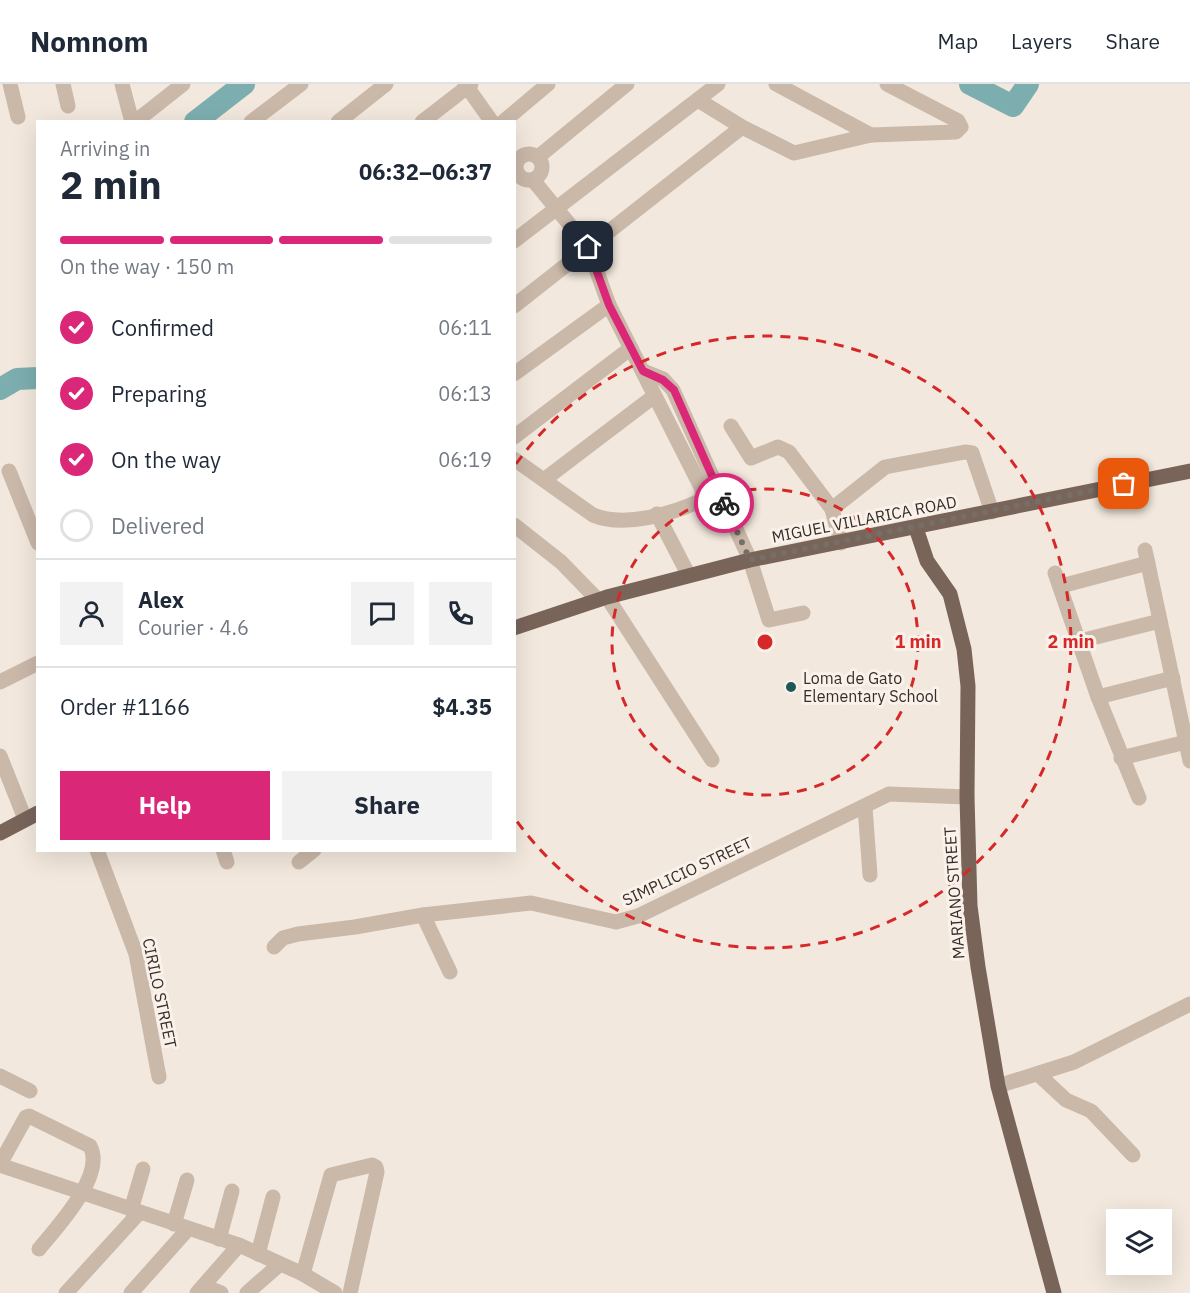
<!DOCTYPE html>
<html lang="en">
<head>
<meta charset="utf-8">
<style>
	:root { --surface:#fff; --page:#f2f2f3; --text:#1f2937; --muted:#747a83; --line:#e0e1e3; --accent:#db2777 }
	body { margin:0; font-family:"IBM Plex Sans",sans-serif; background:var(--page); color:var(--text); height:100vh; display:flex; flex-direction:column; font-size:22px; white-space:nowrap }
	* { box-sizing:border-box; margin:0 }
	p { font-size:20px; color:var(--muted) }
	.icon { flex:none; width:33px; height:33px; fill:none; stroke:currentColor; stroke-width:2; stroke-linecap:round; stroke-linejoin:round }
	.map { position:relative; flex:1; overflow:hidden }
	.drawer { position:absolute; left:36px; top:36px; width:480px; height:732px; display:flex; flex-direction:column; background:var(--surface); border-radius:0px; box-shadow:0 6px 24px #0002 }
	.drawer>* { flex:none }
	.fabs { position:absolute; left:1106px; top:1125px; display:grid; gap:12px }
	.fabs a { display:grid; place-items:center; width:66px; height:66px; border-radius:0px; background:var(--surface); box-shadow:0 6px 24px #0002; font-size:30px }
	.pin { position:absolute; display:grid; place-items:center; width:51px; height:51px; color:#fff; margin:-26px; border-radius:12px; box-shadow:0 3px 9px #0006 }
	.courier { position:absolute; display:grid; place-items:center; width:60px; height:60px; margin:-30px; border:4px solid #db2777; border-radius:50%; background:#fff; color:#222; box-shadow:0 2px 8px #0007 }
	.headline em { font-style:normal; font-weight:700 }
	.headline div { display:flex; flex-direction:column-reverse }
	.headline { display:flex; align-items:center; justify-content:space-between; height:102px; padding:0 24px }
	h1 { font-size:39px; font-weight:700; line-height:45px }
	.bar { display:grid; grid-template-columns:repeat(4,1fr); gap:9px 6px; align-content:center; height:72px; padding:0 24px }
	.bar i { height:8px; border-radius:4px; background:var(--line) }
	.bar .active { background:var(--accent) }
	.bar p { grid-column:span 4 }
	.line { display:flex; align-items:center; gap:15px; padding:0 24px; border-top:2px solid var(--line) }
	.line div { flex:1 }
	.round { display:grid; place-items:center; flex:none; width:63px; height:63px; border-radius:0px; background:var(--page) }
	ol { padding:0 24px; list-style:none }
	li { display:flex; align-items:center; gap:18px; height:66px }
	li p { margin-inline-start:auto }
	li .icon { padding:6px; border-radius:50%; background:var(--accent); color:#fff; stroke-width:4 }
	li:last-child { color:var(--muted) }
	li i { width:33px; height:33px; border:3px solid var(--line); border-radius:50% }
	.button { display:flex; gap:12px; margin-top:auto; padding:12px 24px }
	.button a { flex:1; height:69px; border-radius:0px; background:var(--accent); color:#fff; font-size:24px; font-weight:700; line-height:69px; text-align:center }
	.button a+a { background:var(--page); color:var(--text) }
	header { display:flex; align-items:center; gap:36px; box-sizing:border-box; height:84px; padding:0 30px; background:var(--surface); border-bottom:2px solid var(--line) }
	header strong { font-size:28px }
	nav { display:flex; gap:33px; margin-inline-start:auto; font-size:21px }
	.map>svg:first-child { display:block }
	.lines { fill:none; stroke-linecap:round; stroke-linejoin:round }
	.river { stroke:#7daeaf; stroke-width:22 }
	.minor { stroke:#cab8a9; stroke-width:15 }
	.major { stroke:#79645a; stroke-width:15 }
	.done { stroke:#786e68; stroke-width:6; stroke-dasharray:0 10.8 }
	.route { stroke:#db2777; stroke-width:8 }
	.ring { fill:none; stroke:#d62828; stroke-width:3; stroke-dasharray:10 8 }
	.poi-dot { fill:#1f5658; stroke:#faf2ea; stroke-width:2 }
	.labels { text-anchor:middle; stroke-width:6; stroke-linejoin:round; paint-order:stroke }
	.street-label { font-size:16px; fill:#372d29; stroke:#faf2ea }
	.poi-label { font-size:16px; fill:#372d29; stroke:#faf2ea; text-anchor:start }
	.centre { fill:#d62828; stroke:#faf2ea; stroke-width:3 }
	.ring-label { font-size:18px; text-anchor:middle; font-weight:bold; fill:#d62828; stroke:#faf2ea; stroke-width:6; stroke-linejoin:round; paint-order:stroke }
</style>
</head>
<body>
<header>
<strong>Nomnom</strong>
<nav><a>Map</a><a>Layers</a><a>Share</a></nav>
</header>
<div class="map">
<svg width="1190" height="1209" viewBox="0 0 1190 1209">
	<rect width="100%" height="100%" fill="#f2e8dd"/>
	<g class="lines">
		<g class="river">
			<path d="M970,0L1013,22L1028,0"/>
			<path d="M195,38L244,0"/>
			<path d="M0,305L17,295L38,294"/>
		</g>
		<g class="minor">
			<path d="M10,0L18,33"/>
			<path d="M63,0L68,22"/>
			<path d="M122,0L132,38"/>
			<path d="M465,0L492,38"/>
			<path d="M776,0L871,51"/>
			<path d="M698,16L742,43L794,69L871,51L956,48L961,43L958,37L887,0"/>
			<path d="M135,38L183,0"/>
			<path d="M251,38L301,0"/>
			<path d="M338,38L386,0"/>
			<path d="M422,38L471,0"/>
			<path d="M503,38L548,0"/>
			<circle cx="529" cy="83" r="13"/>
			<path d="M538,73L627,0"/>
			<path d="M514,157L718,0"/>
			<path d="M514,222L742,43"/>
			<path d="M643,287L663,295L673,306L750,476L769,536L803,529"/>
			<path d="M514,290L609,221"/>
			<path d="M731,342L751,374L778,363L789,368L832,425"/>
			<path d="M514,353L631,264"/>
			<path d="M514,375L593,431C624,444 672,430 702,416V405L609,221L588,163L533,96"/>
			<path d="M9,387L38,459"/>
			<path d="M545,395L653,313"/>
			<path d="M657,430L688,490"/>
			<path d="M514,441L561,478L598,516"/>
			<path d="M841,459L832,425L885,383L965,368L972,369L992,428"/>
			<path d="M1145,466L1190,677"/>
			<path d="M1055,489L1098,613L1139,714"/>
			<path d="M1061,502L1148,479"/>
			<path d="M607,513L712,676"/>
			<path d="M1080,557L1160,537"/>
			<path d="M0,598L38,579"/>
			<path d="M1098,613L1173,594"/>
			<path d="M0,672L25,735"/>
			<path d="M1121,674L1186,658"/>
			<path d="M865,723L870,791"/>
			<path d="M97,766L136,870L159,993"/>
			<path d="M223,766L227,778"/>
			<path d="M299,778L314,766"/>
			<path d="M423,831L450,888"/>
			<path d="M274,863L283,854L298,850L355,843L423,831L531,819L616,838L638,832L889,710L967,713"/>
			<path d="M1039,991L1066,1016L1091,1027L1133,1071"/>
			<path d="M0,992L30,1007"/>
			<path d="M998,1002L1074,978L1190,920"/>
			<path d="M0,1080L26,1033L29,1032L90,1062C106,1091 57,1143 39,1165"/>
			<path d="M0,1081L239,1161L303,1190L335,1209"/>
			<path d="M131,1126L143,1085"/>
			<path d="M174,1140L187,1096"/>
			<path d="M219,1155L232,1107"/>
			<path d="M258,1170L273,1113"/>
			<path d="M303,1190L331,1091L372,1081L376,1083L377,1088L350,1209"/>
			<path d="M204,1202L221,1209"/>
			<path d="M66,1209L139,1129"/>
			<path d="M131,1209L188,1145"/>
			<path d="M197,1209L239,1161"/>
			<path d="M247,1209L280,1180"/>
		</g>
		<g class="major">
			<path d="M916,444L927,477L950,510L964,565L968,602L967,713L970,822L978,883L998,1002L1054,1209"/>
			<path d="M514,544L607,513L750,476L1190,387"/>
			<path d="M0,749L38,729"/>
		</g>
	</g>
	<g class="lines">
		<path class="done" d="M724,419L750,476L1124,400"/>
		<path class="route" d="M588,163L609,221L643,287L663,296L674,306L724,419"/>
	</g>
	<g class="ring">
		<circle cx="765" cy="558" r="153"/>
		<path d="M516 380A306 306 0 1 1 516 736"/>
	</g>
	<circle class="poi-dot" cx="791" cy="603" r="6"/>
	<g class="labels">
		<g class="street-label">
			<text transform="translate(864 435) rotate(-11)" y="6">MIGUEL VILLARICA ROAD</text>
			<text transform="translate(687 787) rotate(-25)" y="6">SIMPLICIO STREET</text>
			<text transform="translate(954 809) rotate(-94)" y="6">MARIANO STREET</text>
			<text transform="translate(160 909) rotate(78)" y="6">CIRILO STREET</text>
		</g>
		<g class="poi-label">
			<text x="803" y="600">Loma de Gato<tspan x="803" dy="18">Elementary School</tspan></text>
		</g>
	</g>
	<circle cx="765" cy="558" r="9" class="centre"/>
	<g class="ring-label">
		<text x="918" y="564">1 min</text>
		<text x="1071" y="564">2 min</text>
	</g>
</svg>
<div class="fabs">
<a><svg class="icon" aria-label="layers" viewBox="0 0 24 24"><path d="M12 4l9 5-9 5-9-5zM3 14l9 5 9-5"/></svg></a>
</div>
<div class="pin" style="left:1124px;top:400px;background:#ea580c"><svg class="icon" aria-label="bag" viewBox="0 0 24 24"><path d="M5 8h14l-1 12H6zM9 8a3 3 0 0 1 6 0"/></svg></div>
<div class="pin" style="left:588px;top:163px;background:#1f2937"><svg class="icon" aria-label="home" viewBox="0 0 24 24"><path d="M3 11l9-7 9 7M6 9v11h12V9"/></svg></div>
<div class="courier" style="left:724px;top:419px"><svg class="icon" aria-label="bike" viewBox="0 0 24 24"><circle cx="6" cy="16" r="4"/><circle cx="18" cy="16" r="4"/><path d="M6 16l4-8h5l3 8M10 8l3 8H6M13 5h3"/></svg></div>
<section class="drawer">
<div class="headline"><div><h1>2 min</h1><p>Arriving in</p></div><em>06:32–06:37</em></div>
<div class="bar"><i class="active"></i><i class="active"></i><i class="active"></i><i></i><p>On the way · 150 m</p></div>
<ol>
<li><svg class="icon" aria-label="check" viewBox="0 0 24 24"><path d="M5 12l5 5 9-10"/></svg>Confirmed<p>06:11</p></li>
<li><svg class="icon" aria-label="check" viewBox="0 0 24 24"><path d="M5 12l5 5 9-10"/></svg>Preparing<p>06:13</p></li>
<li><svg class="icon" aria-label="check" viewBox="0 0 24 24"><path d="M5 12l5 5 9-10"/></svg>On the way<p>06:19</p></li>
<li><i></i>Delivered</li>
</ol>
<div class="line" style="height:108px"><a class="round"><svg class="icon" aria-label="person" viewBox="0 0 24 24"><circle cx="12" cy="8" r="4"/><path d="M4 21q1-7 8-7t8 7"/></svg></a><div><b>Alex</b><p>Courier · 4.6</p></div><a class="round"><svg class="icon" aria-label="chat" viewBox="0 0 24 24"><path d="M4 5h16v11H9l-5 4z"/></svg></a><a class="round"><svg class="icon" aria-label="phone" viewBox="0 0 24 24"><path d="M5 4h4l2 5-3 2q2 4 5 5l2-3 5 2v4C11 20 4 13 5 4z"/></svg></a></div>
<div class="line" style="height:78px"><div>Order #1166</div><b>$4.35</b></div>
<div class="button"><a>Help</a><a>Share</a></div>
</section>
</div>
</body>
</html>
